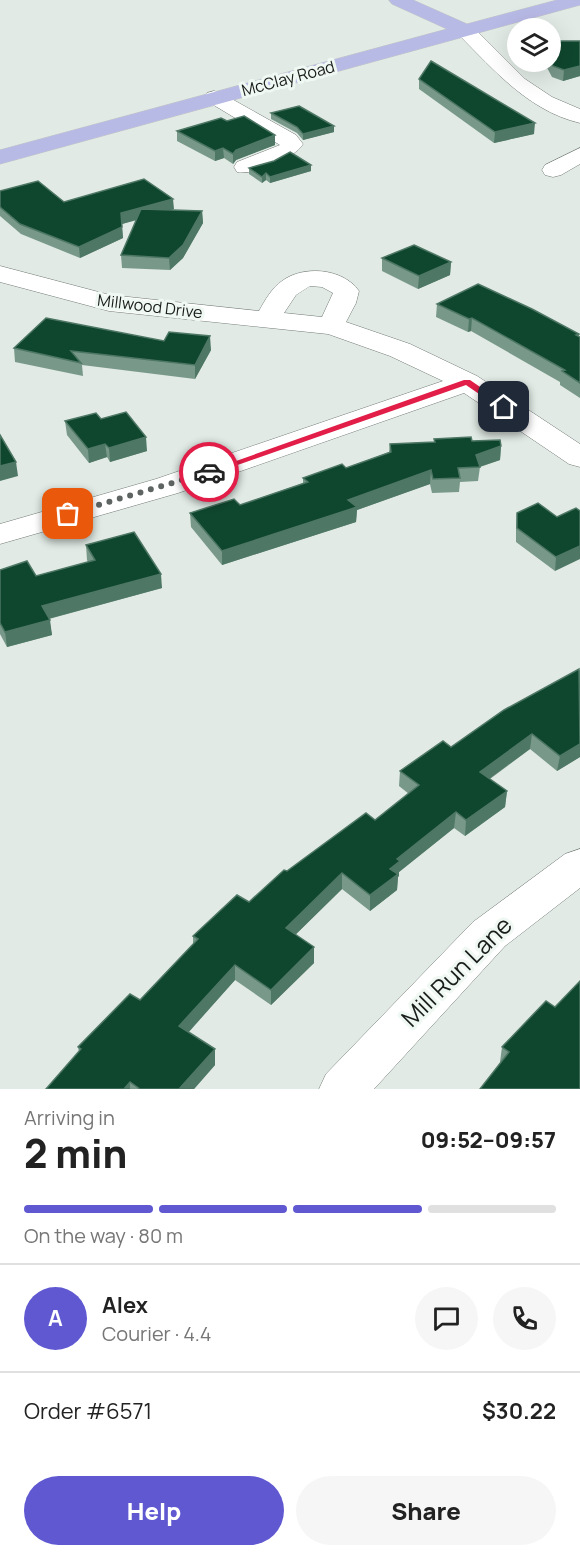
<!DOCTYPE html>
<html lang="en">
<head>
<meta charset="utf-8">
<style>
	:root { --surface:#fff; --page:#f6f6f6; --text:#222; --muted:#767676; --line:#e0e0e0; --accent:#5f58d1 }
	body { margin:0; font-family:Manrope,sans-serif; background:var(--page); color:var(--text); height:100vh; display:flex; flex-direction:column; font-size:22px; white-space:nowrap }
	* { box-sizing:border-box; margin:0 }
	p { font-size:20px; color:var(--muted) }
	.icon { flex:none; width:33px; height:33px; fill:none; stroke:currentColor; stroke-width:2; stroke-linecap:round; stroke-linejoin:round }
	.map { position:relative; height:1089px; overflow:hidden }
	.sheet { display:flex; flex-direction:column; background:var(--surface); flex:1 }
	.sheet>* { flex:none }
	.fabs { position:absolute; left:507px; top:18px; display:grid; gap:12px }
	.fabs a { display:grid; place-items:center; width:54px; height:54px; border-radius:50%; background:var(--surface); box-shadow:0 6px 24px #0002; font-size:30px }
	.pin { position:absolute; display:grid; place-items:center; width:51px; height:51px; color:#fff; margin:-26px; border-radius:12px; box-shadow:0 3px 9px #0006 }
	.courier { position:absolute; display:grid; place-items:center; width:60px; height:60px; margin:-30px; border:4px solid #e11d48; border-radius:50%; background:#fff; color:#222; box-shadow:0 2px 8px #0007 }
	.overview em { font-style:normal; font-weight:800 }
	.overview div { display:flex; flex-direction:column-reverse }
	.overview { display:flex; align-items:center; justify-content:space-between; height:102px; padding:0 24px }
	h1 { font-size:39px; font-weight:800; line-height:45px }
	.bar { display:grid; grid-template-columns:repeat(4,1fr); gap:9px 6px; align-content:center; height:72px; padding:0 24px }
	.bar i { height:8px; border-radius:4px; background:var(--line) }
	.bar .active { background:var(--accent) }
	.bar p { grid-column:span 4 }
	.line { display:flex; align-items:center; gap:15px; padding:0 24px; border-top:2px solid var(--line) }
	.line div { flex:1 }
	.round { display:grid; place-items:center; flex:none; width:63px; height:63px; border-radius:32px; background:var(--page) }
	.action { display:flex; gap:12px; margin-top:auto; padding:12px 24px }
	.action a { flex:1; height:69px; border-radius:36px; background:var(--accent); color:#fff; font-size:24px; font-weight:800; line-height:69px; text-align:center }
	.action a+a { background:var(--page); color:var(--text) }
	.map>svg:first-child { display:block }
	.lines { fill:none; stroke-linecap:round; stroke-linejoin:round }
	.minor-casing { stroke:#727a75; stroke-width:1 }
	.major-casing { stroke:#c3c4c3; stroke-width:1 }
	.minor { fill:#fff; fill-rule:evenodd }
	.major { fill:#b8bae6; fill-rule:evenodd }
	.wall { fill:#78988a }
	.shaded-wall { fill:#4e7765 }
	.building { fill:#0f462e; stroke:#4e7765; stroke-width:1.5 }
	.route { fill:#e11d48 }
	.done { stroke:#5e6461; stroke-width:6; stroke-dasharray:0 10.8 }
	.labels { text-anchor:middle; stroke-width:6; stroke-linejoin:round; paint-order:stroke }
	.far-street-label { font-size:16px; fill:#181c1a; stroke:#eff8f2 }
	.near-street-label { font-size:24px; fill:#181c1a; stroke:#eff8f2 }
</style>
</head>
<body>
<div class="map">
<svg width="580" height="1089" viewBox="0 0 580 1089">
	<rect width="100%" height="100%" fill="#e1eae5"/>
	<g class="lines">
		<defs>
			<g id="minor">
				<path d="M466,25L473,27L525,79L552,97L580,109V123C529,111 495,71 459,35L457,31L459,27Z"/>
				<path d="M214,91L221,93L296,135L303,144C295,158 253,176 237,172L234,167L237,162L280,145L207,101L204,97L207,93Z"/>
				<path d="M580,148V164L561,175L553,177L545,175L542,170L545,165Z"/>
				<path d="M0,266L110,295L259,311C265,300 272,288 282,281C303,265 343,268 359,291L356,303L346,322L410,344L477,376L580,444V467L569,464L464,393L178,493L0,544V524L156,479L443,381L390,356L328,334L109,311L0,282ZM310,286L322,287L333,293L322,317L284,313L296,295Z"/>
				<path d="M580,849V888L505,946L374,1089H319L326,1074L473,922L565,854Z"/>
			</g>
			<path id="major" d="M389,0H413L467,24L557,0H580V5L0,164V150L447,29L392,4Z"/>
		</defs>
		<use href="#minor" class="minor-casing"/>
		<use href="#major" class="major-casing"/>
		<use href="#minor" class="minor"/>
		<use href="#major" class="major"/>
	</g>
	<g class="wall">
		<path d="M580,41V76L563,81L552,77L544,62H550Z"/>
		<path d="M419,79L534,134L494,143L419,89Z"/>
		<path d="M271,113L334,132L303,140L297,133L271,119Z"/>
		<path d="M177,131L275,145L236,160L233,164L224,158L215,161L177,141Z"/>
		<path d="M249,168L311,171L270,183L266,180L262,183L249,174Z"/>
		<path d="M0,191L64,202L174,209L171,210L202,211L203,223L183,258L170,270L122,268L121,255L137,220L122,224L123,238L80,258L21,234L0,216Z"/>
		<path d="M382,258L451,262L450,275L418,289L382,271Z"/>
		<path d="M437,304L579,334V337H580V398L560,385V382L471,331L468,332L436,317Z"/>
		<path d="M164,341L211,350L195,379L82,365L83,376L15,362L14,348Z"/>
		<path d="M101,419L147,451L110,462L107,457L89,463L67,435L65,421Z"/>
		<path d="M434,439L472,441L501,446L500,460L480,467L478,481L460,482L459,492L432,493L430,484L357,510L356,522L222,565L191,527L190,513L240,505L303,483V478L346,468L389,452L390,444L434,442Z"/>
		<path d="M576,508L555,571L516,542V527L517,513L557,517Z"/>
		<path d="M86,545L162,588L49,619L52,635L7,647L0,634V570L36,576L88,562L87,560Z"/>
		<path d="M580,670V757L557,771L530,749L490,779L507,791L505,807L465,836L454,828L399,872V876L398,877L397,890L370,911L342,889L295,935L314,947V963L271,1005L235,980L188,1032L215,1049V1065L194,1089H46L79,1052L78,1047L140,1000L193,944V936L249,902L287,871L375,820L409,794L399,786L400,771L451,747Z"/>
		<path d="M555,1007L501,1063L500,1062L502,1047Z"/>
	</g>
	<g class="shaded-wall">
		<path d="M580,66V76L563,81L564,70Z"/>
		<path d="M535,123L534,134L494,143L495,132Z"/>
		<path d="M334,126V132L303,140V134Z"/>
		<path d="M275,135V145L236,160L233,164V154L236,150Z"/>
		<path d="M223,148L224,158L215,161V151Z"/>
		<path d="M311,165V171L270,183V177Z"/>
		<path d="M266,173V180L262,183V177Z"/>
		<path d="M173,199L174,209L122,224L121,213Z"/>
		<path d="M202,211L203,223L183,258L170,270L169,258Z"/>
		<path d="M122,227L123,238L80,258L79,247Z"/>
		<path d="M451,262L450,275L418,289L419,276Z"/>
		<path d="M472,318L471,331L468,332L469,319Z"/>
		<path d="M210,336L211,350L195,379V365Z"/>
		<path d="M146,437L147,451L110,462L109,448Z"/>
		<path d="M105,444L107,457L89,463L88,449Z"/>
		<path d="M501,446L500,460L479,467L476,455Z"/>
		<path d="M16,462L18,476L0,481V466Z"/>
		<path d="M431,470L430,484L357,510L356,522L222,565V551L348,500Z"/>
		<path d="M580,546V559L555,571L556,557Z"/>
		<path d="M161,574L162,588L44,620L42,606Z"/>
		<path d="M50,620L52,635L7,647L5,632Z"/>
		<path d="M532,734L530,749L478,787L480,772Z"/>
		<path d="M580,744V757L557,771L560,756Z"/>
		<path d="M507,791L505,807L465,836L466,820Z"/>
		<path d="M456,812L454,828L399,872V876L398,877L397,890L370,911V895L397,859Z"/>
		<path d="M342,873V889L286,944V928Z"/>
		<path d="M314,947V963L271,1005V990Z"/>
		<path d="M235,965V980L180,1042L179,1026Z"/>
		<path d="M215,1049V1065L194,1089H179Z"/>
		<path d="M130,1082V1089H124Z"/>
	</g>
	<g class="building">
		<path d="M550,41H580V66L564,70L553,66L550,61Z"/>
		<path d="M431,61L535,123L495,132L419,79Z"/>
		<path d="M299,106L334,126L303,134L297,127L271,113Z"/>
		<path d="M244,116L275,135L236,150L233,154L223,148L215,151L177,131L221,118L227,121Z"/>
		<path d="M290,152L311,165L270,177L266,173L262,177L249,168L274,161Z"/>
		<path d="M144,179L173,199L121,213L122,227L79,247L20,224L0,207V191L38,181L64,202Z"/>
		<path d="M141,209L202,211L183,245L169,258L121,255Z"/>
		<path d="M414,245L451,262L419,276L382,258Z"/>
		<path d="M478,284L532,309L579,334L576,335L580,337V383L562,371L565,370L472,318L469,319L437,304Z"/>
		<path d="M46,318L164,341L169,332L210,336L195,365L71,351L81,363L14,348Z"/>
		<path d="M126,412L146,437L109,448L105,444L88,449L65,421L96,413L101,419Z"/>
		<path d="M0,435L16,462L0,466Z"/>
		<path d="M471,437L472,441L500,440L501,446L476,455L480,467L458,468L460,478L433,479L431,470L348,500L357,507L222,551L190,513L234,499L240,505L308,482L303,478L342,464L346,468L391,452L390,444L435,442L434,439Z"/>
		<path d="M538,503L557,517L576,508L580,511V546L556,557L517,528V513Z"/>
		<path d="M134,532L161,574L42,606L50,620L5,632L0,623V570L27,561L36,576L95,560L86,545Z"/>
		<path d="M579,669L580,744L560,756L532,734L480,772L507,791L466,820L456,812L397,859L400,861L390,869L398,874L370,895L342,873L286,928L314,947L271,990L235,965L179,1026L215,1049L179,1089H140L130,1082L124,1089H46L81,1049L78,1047L130,994L140,1000L198,939L193,936L237,895L249,902L284,870L287,871L366,813L375,820L419,785L400,771L443,741L451,747L504,710Z"/>
		<path d="M580,981V1089H480L509,1052L502,1047L546,1001L555,1007Z"/>
	</g>
	<path class="route" d="M464,380H470L509,407L501,409L466,385L212,474L205,472Z"/>
	<g class="lines">
		<path class="done" d="M68,514L209,472"/>
	</g>
	<g class="labels">
		<g class="far-street-label">
			<text transform="translate(288 78) rotate(-15)" y="6">McClay Road</text>
			<text transform="translate(150 306) rotate(7)" y="6">Millwood Drive</text>
		</g>
		<g class="near-street-label">
			<text transform="translate(457 972) rotate(-45)" y="8">Mill Run Lane</text>
		</g>
	</g>
</svg>
<div class="fabs">
<a><svg class="icon" aria-label="layers" viewBox="0 0 24 24"><path d="M12 4l9 5-9 5-9-5zM3 14l9 5 9-5"/></svg></a>
</div>
<div class="pin" style="left:68px;top:514px;background:#ea580c"><svg class="icon" aria-label="bag" viewBox="0 0 24 24"><path d="M5 8h14l-1 12H6zM9 8a3 3 0 0 1 6 0"/></svg></div>
<div class="pin" style="left:504px;top:407px;background:#1f2937"><svg class="icon" aria-label="home" viewBox="0 0 24 24"><path d="M3 11l9-7 9 7M6 9v11h12V9"/></svg></div>
<div class="courier" style="left:209px;top:472px"><svg class="icon" aria-label="car" viewBox="0 0 24 24"><path d="M5 17H2v-5l4-1 3-4h7l3 4 3 1v5h-3M9 17h6M6 11h13"/><circle cx="7" cy="17" r="2"/><circle cx="17" cy="17" r="2"/></svg></div>
</div>
<section class="sheet">
<div class="overview"><div><h1>2 min</h1><p>Arriving in</p></div><em>09:52–09:57</em></div>
<div class="bar"><i class="active"></i><i class="active"></i><i class="active"></i><i></i><p>On the way · 80 m</p></div>
<div class="line" style="height:108px"><b class="round" style="background:var(--accent);color:#fff">A</b><div><b>Alex</b><p>Courier · 4.4</p></div><a class="round"><svg class="icon" aria-label="chat" viewBox="0 0 24 24"><path d="M4 5h16v11H9l-5 4z"/></svg></a><a class="round"><svg class="icon" aria-label="phone" viewBox="0 0 24 24"><path d="M5 4h4l2 5-3 2q2 4 5 5l2-3 5 2v4C11 20 4 13 5 4z"/></svg></a></div>
<div class="line" style="height:78px"><div>Order #6571</div><b>$30.22</b></div>
<div class="action"><a>Help</a><a>Share</a></div>
</section>
</body>
</html>
